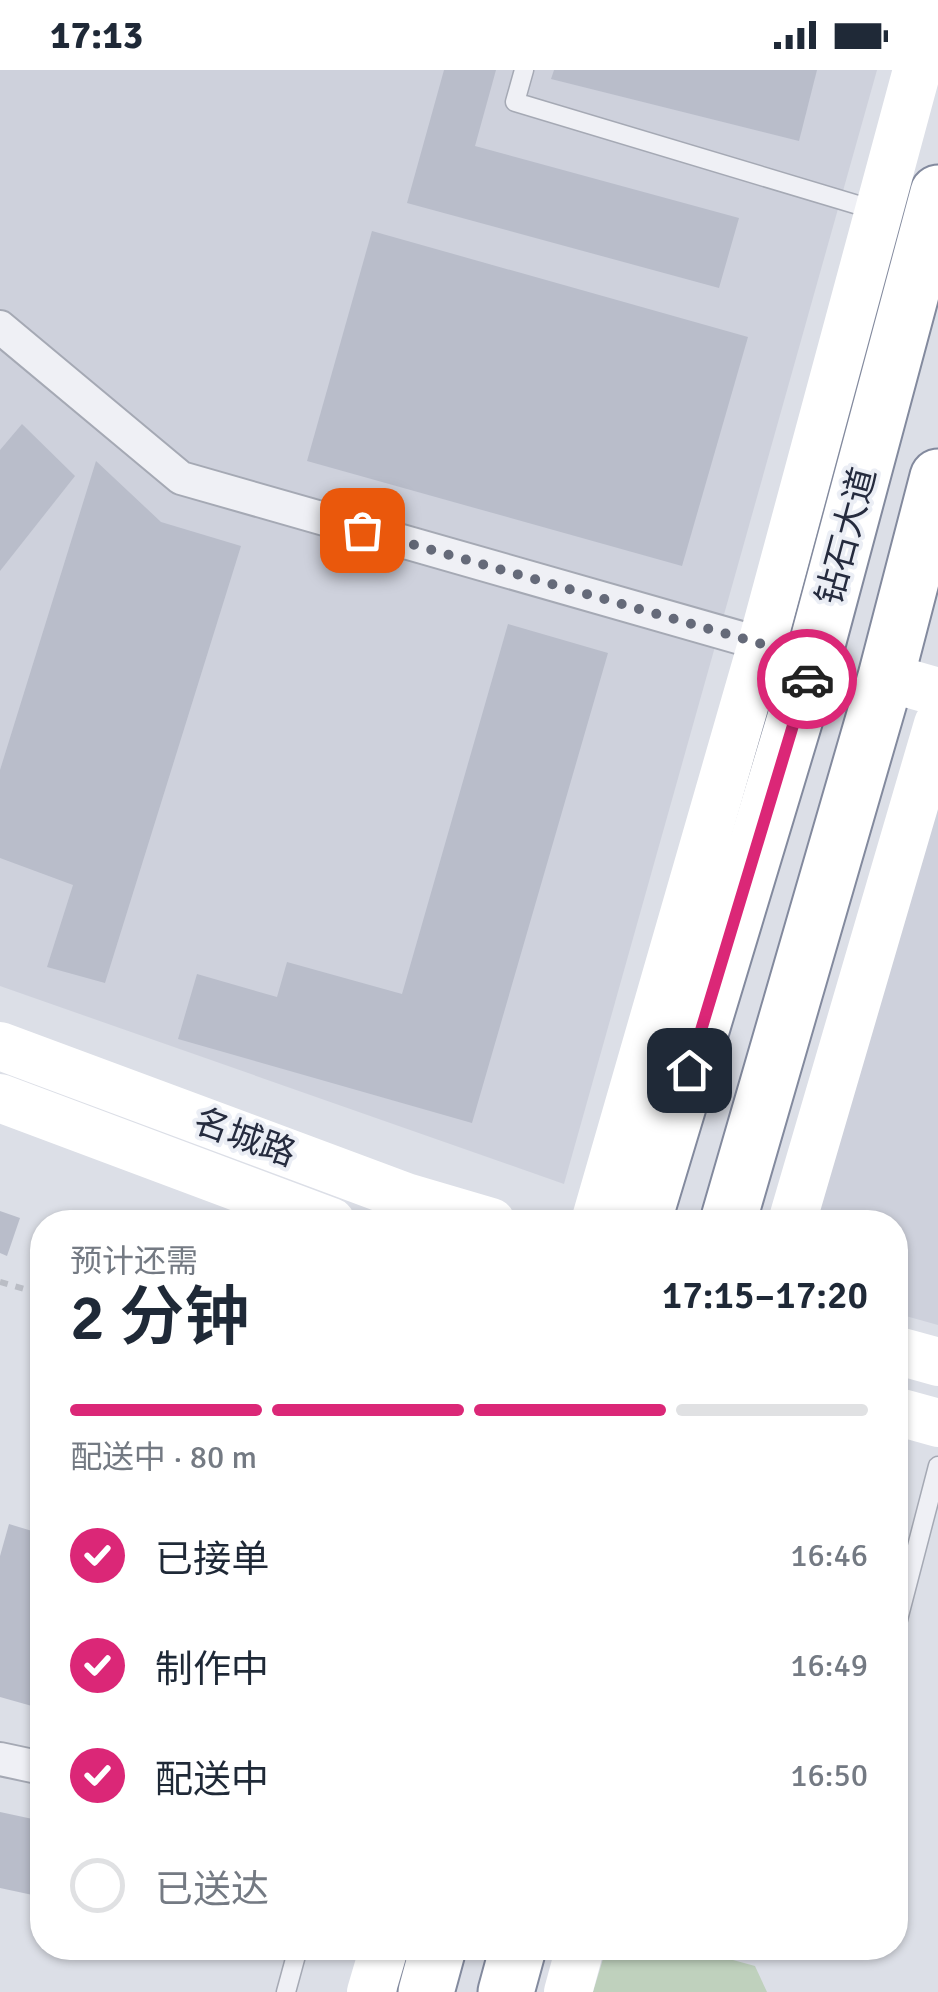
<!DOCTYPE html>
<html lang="zh">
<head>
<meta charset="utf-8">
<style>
	:root { --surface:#fff; --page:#f2f2f3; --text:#1f2937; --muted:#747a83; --line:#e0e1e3; --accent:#db2777 }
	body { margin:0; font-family:Signika,"Noto Sans SC",sans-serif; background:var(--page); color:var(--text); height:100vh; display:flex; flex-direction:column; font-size:38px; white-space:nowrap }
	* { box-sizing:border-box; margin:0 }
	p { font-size:32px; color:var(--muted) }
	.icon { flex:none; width:55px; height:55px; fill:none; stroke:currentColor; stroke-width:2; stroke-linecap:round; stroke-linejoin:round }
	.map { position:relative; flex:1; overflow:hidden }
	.drawer { position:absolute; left:30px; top:1140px; width:878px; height:750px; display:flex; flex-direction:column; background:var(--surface); border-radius:40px; box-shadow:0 2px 8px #0004 }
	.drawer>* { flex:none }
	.pin { position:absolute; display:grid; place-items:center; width:85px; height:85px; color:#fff; margin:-42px; border-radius:20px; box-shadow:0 5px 15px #0006 }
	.courier { position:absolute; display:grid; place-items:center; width:100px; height:100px; margin:-50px; border:8px solid #db2777; border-radius:50%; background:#fff; color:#222; box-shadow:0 2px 12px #0007 }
	.headline em { font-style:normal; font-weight:600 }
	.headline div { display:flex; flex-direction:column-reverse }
	.headline { display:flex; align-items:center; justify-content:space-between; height:170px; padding:0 40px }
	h1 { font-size:65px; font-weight:600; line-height:75px }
	.bar { display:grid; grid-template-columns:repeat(4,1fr); gap:15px 10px; align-content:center; height:120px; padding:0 40px }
	.bar i { height:12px; border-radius:8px; background:var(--line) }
	.bar .on { background:var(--accent) }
	.bar p { grid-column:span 4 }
	ol { padding:0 40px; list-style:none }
	li { display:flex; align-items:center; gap:30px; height:110px }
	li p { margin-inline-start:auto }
	li .icon { padding:10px; border-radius:50%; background:var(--accent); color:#fff; stroke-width:4 }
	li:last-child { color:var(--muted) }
	li i { width:55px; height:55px; border:5px solid var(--line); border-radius:50% }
	.status { display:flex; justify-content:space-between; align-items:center; height:70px; padding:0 50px; background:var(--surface); direction:ltr }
	.status svg { height:28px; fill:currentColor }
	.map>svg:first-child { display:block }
	.built { fill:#ced1dc }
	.green { fill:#bfd1bd }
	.building { fill:#b9bdca }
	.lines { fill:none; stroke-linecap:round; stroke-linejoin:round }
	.lane-casing { stroke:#a5a9b4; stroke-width:21 }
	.street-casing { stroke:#a5a9b4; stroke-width:36 }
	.highway-casing { stroke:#838a9e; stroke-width:59 }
	.path { stroke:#babdc5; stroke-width:6; stroke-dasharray:8 8; stroke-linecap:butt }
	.lane { stroke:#eff0f5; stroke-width:18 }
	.street { stroke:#eff0f5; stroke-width:32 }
	.secondary { stroke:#fff; stroke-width:48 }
	.highway { stroke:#fff; stroke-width:55 }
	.done { stroke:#656a79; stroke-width:10; stroke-dasharray:0 18 }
	.route { stroke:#db2777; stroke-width:12 }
	.labels { text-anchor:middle; stroke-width:8; stroke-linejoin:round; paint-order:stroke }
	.street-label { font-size:35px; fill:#252b3e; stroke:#ebeef5 }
</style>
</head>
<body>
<div class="status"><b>17:13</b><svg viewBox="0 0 49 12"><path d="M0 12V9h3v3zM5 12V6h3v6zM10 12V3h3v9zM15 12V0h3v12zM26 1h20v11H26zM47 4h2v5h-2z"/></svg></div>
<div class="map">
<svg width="938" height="1922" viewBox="0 0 938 1922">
	<rect width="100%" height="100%" fill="#dcdfe7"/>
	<g class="built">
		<path d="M0,0H877L564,1114L0,916Z"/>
		<path d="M938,686V1255L895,1243V1152H811Z"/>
	</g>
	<path class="green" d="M616,1878H689L755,1896L767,1922H593L603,1889Z"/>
	<g class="building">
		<path d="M444,0H496L475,76L739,148L719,218L407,133Z"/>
		<path d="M554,0H817L799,71L551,9Z"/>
		<path d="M372,161L748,267L682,496L307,391Z"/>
		<path d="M22,354L75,406L0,501V380Z"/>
		<path d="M96,391L161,452L241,476L105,913L47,897L73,815L0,788V700Z"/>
		<path d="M508,554L608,583L472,1053L178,969L197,904L277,927L287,892L402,924Z"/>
		<path d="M0,1141L20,1148L7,1186L0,1183Z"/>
		<path d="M9,1454L42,1464V1627L39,1638L0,1627V1486Z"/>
		<path d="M0,1742L42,1751V1827L0,1818Z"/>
	</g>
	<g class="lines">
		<defs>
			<g id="lane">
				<path d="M524,0L515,32L878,141"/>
				<path d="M895,1561L938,1396"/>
				<path d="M286,1922L298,1878"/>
			</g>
			<g id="street">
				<path d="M0,257L181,408L762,574"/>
				<path d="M0,1689L42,1698"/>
			</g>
			<g id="highway">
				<path d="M643,1152L815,582L938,123"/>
				<path d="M728,1152L886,607L938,407"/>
				<path d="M426,1922L438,1878"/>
				<path d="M506,1922L518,1878"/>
			</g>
		</defs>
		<use href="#lane" class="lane-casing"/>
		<use href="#street" class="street-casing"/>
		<use href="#highway" class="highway-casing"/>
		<path class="path" d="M0,1212L42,1224"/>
		<use href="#lane" class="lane"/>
		<use href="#street" class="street"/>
		<g class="secondary">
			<path d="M886,607L938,622"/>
			<path d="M0,976L406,1127L491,1152"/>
			<path d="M0,1028L331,1152"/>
			<path d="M595,1152L762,574L917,0"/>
			<path d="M792,1152L938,654"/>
			<path d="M895,1280L938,1292"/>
			<path d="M895,1341L938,1353"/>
			<path d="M371,1922L384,1878"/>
			<path d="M568,1922L580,1878"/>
		</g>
		<use href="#highway" class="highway"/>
	</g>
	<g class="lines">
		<path class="done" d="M362,460L762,574L815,582L807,609"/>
		<path class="route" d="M689,1000L807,609"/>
	</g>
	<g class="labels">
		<g class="street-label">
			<text transform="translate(846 466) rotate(-75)" y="12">钻石大道</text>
			<text transform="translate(245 1067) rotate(20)" y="12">名城路</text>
		</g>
	</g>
</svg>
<div class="pin" style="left:362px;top:460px;background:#ea580c"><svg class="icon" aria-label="bag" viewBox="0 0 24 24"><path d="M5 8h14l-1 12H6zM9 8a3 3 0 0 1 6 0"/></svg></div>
<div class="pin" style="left:689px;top:1000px;background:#1f2937"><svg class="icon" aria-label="home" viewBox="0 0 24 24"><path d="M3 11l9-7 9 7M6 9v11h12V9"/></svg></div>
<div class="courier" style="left:807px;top:609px"><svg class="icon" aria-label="car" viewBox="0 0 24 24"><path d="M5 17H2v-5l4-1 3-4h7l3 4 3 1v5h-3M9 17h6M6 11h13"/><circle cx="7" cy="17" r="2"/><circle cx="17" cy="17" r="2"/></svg></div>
<section class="drawer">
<div class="headline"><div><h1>2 分钟</h1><p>预计还需</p></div><em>17:15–17:20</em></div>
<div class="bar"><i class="on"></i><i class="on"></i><i class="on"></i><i></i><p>配送中 · 80 m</p></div>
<ol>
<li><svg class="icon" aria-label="check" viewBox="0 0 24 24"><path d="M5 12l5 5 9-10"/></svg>已接单<p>16:46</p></li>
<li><svg class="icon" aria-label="check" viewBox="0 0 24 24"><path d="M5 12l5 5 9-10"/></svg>制作中<p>16:49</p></li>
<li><svg class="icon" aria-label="check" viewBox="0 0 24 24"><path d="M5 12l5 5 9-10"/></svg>配送中<p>16:50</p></li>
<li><i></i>已送达</li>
</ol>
</section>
</div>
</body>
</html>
